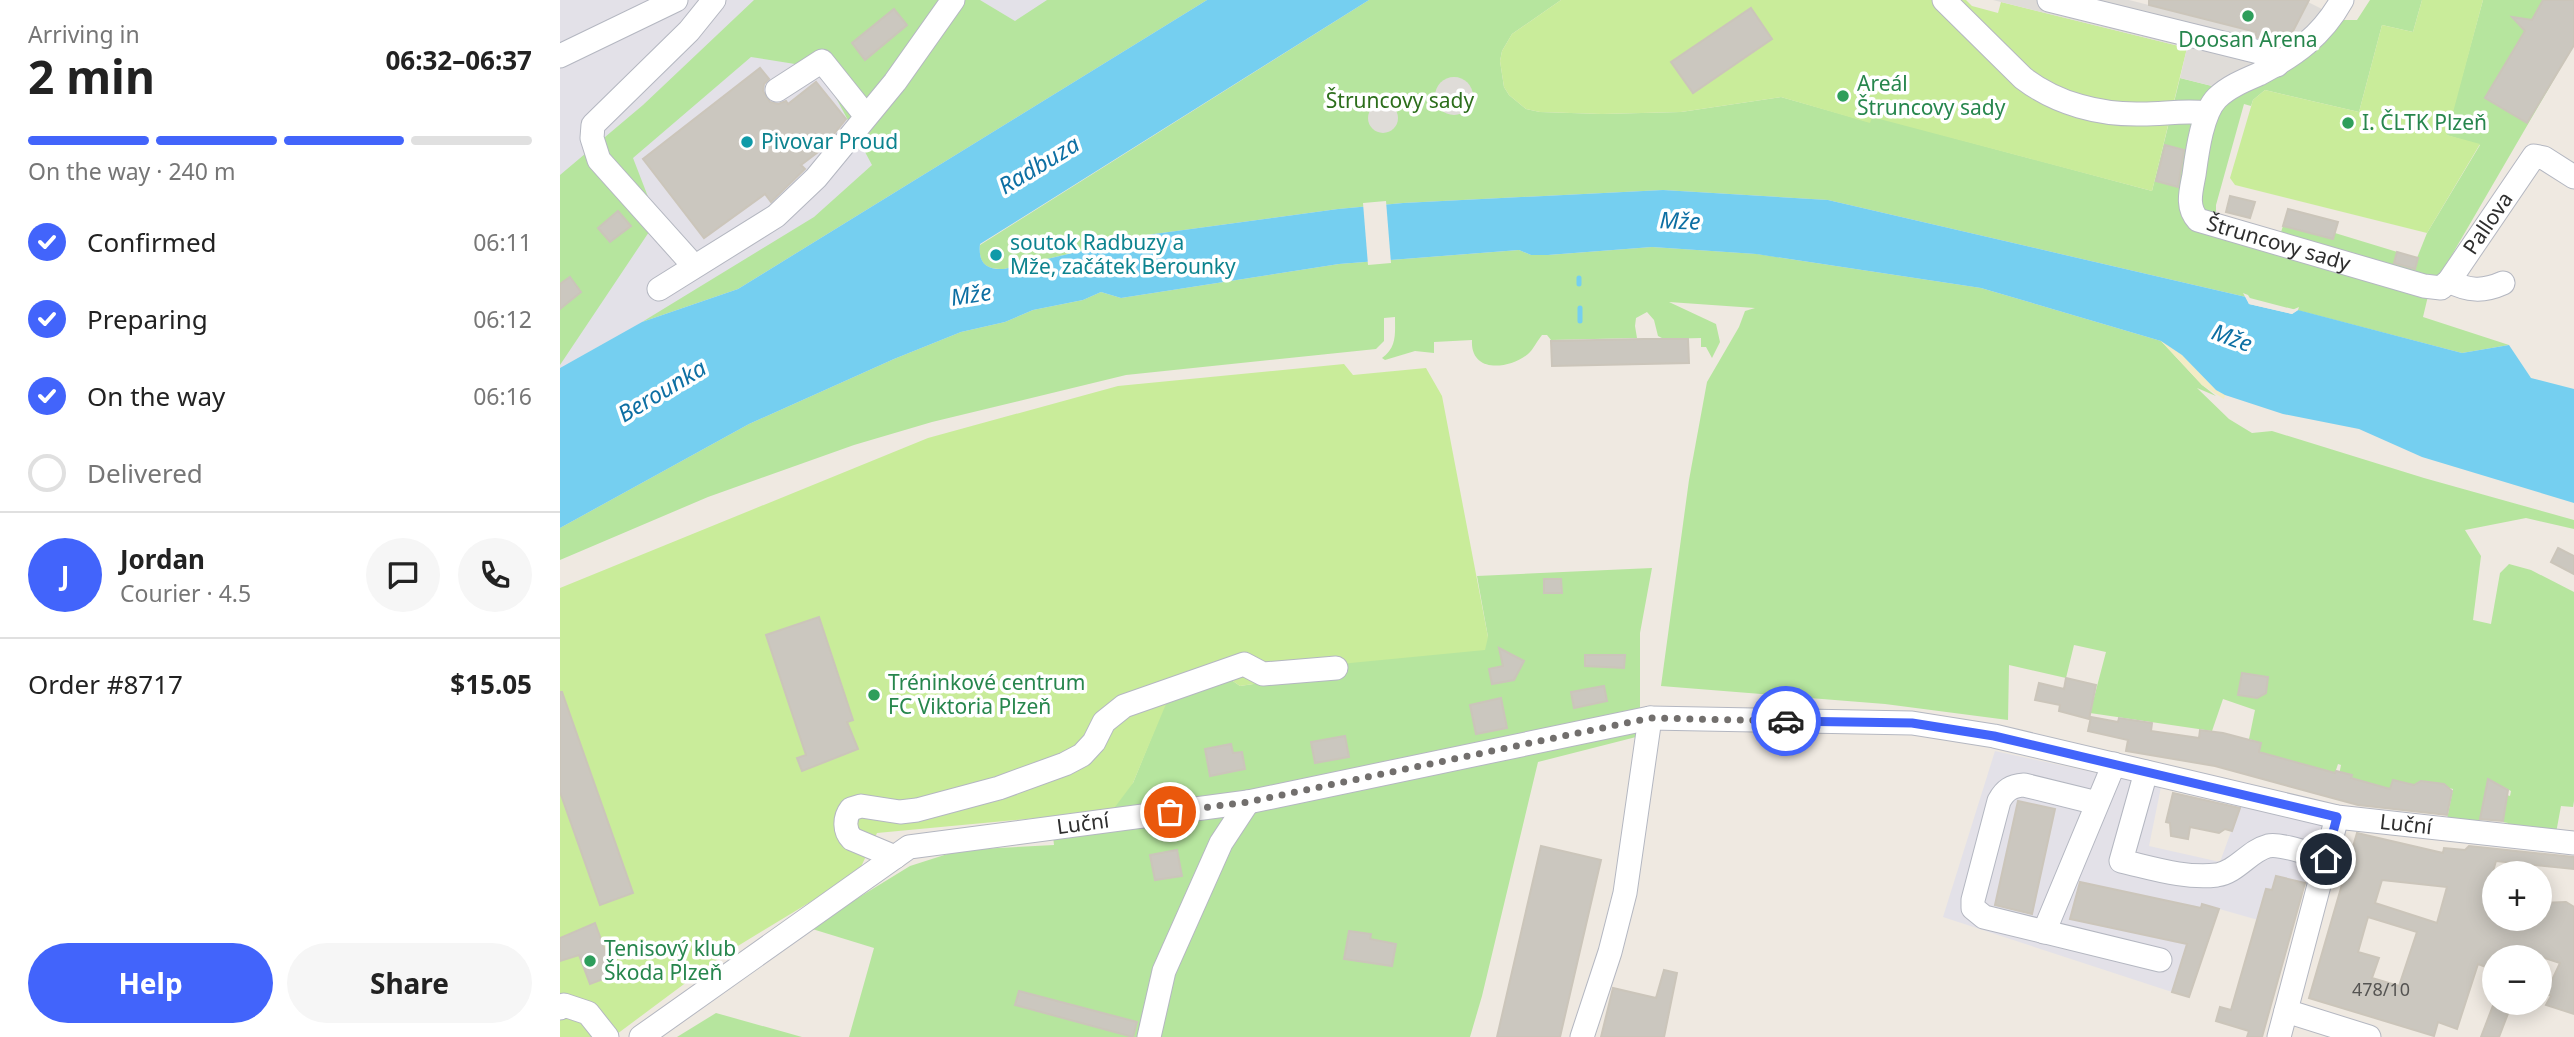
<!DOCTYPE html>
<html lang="en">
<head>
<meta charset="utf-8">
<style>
	:root { --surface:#fff; --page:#f6f6f6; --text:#222; --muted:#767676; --line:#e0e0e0; --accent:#4264fb }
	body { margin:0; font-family:"Noto Sans",sans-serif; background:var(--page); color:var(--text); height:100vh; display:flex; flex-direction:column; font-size:26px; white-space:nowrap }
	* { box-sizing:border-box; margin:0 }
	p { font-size:23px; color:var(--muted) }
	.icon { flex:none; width:38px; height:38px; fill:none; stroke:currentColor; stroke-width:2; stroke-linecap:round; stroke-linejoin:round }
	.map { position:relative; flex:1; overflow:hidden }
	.details { display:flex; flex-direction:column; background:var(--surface); width:560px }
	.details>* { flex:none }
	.controls { position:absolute; left:1922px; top:861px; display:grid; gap:14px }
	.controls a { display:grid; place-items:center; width:70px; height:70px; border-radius:50%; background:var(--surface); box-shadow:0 4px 18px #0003; font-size:35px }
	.pin { position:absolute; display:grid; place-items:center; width:60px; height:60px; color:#fff; margin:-30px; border:4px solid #fff; border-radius:50%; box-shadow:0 2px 7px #0007 }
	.courier { position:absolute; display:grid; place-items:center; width:70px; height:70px; margin:-35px; border:5px solid #4264fb; border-radius:50%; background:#fff; color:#222; box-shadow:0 2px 9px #0007 }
	.summary em { font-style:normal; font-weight:700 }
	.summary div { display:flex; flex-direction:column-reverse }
	.summary { display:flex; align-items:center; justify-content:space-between; height:119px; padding:0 28px }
	h1 { font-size:46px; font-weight:700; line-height:52px }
	.bar { display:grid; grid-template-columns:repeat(4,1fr); gap:10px 7px; align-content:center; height:84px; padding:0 28px }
	.bar i { height:9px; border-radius:5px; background:var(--line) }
	.bar .active { background:var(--accent) }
	.bar p { grid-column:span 4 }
	.line { display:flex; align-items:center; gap:18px; padding:0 28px; border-top:2px solid var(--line) }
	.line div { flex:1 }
	.round { display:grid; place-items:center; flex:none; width:74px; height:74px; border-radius:37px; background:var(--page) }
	ol { padding:0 28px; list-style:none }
	li { display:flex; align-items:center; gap:21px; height:77px }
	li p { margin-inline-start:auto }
	li .icon { padding:7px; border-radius:50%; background:var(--accent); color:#fff; stroke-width:4 }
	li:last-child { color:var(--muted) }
	li i { width:38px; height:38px; border:4px solid var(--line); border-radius:50% }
	.primary-button { display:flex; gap:14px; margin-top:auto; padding:14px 28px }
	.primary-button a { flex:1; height:80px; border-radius:42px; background:var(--accent); color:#fff; font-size:28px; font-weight:700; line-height:80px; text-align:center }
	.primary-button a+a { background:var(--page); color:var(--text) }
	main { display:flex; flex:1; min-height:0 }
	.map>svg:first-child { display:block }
	.industrial { fill:#e3e1e8 }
	.green { fill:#b6e59e }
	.sand { fill:#f3ecc5 }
	.pitch { fill:#c9ec9a }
	.plaza { fill:#dfdcd8 }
	.water { fill:#75cff0 }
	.pier { fill:#efe9e1 }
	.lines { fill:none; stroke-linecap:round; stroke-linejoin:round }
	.stream { stroke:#75cff0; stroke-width:5 }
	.building { fill:#cbc7bf; stroke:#cbc5ba; stroke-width:2; fill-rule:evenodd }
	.minor-casing { stroke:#b4b7c1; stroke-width:25 }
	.minor { stroke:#fff; stroke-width:23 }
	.done { stroke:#726f6d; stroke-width:7; stroke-dasharray:0 12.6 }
	.route { stroke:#4264fb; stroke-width:9 }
	.leisure-dot { fill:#2e9e5b; stroke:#fff; stroke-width:2.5 }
	.culture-dot { fill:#0f9aa8; stroke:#fff; stroke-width:2.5 }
	.labels { text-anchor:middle; stroke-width:7; stroke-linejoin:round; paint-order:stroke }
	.number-label { font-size:18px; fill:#555452 }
	.leisure-label { font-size:21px; fill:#27864d; stroke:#fff; text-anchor:start }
	.park-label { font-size:21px; fill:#2c6e1b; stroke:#fff }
	.culture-label { font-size:21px; fill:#0d838f; stroke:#fff; text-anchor:start }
	.street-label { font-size:21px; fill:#2e2e2e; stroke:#fff }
	.water-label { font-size:23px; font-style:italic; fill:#0d6fa3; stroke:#fff }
</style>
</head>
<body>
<main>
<section class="details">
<div class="summary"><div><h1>2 min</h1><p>Arriving in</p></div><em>06:32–06:37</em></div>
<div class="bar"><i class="active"></i><i class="active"></i><i class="active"></i><i></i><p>On the way · 240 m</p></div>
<ol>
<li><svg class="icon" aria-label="check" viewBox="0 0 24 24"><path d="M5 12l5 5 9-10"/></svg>Confirmed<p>06:11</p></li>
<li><svg class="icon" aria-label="check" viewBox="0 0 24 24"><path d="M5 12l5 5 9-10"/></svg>Preparing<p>06:12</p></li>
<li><svg class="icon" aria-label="check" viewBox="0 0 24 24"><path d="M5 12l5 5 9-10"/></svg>On the way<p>06:16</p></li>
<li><i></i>Delivered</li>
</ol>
<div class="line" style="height:126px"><b class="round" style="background:var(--accent);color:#fff">J</b><div><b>Jordan</b><p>Courier · 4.5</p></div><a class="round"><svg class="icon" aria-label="chat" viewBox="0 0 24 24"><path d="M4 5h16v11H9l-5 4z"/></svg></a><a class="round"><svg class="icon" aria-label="phone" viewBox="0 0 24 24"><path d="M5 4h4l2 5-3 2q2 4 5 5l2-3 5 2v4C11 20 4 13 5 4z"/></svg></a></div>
<div class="line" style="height:91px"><div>Order #8717</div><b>$15.05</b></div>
<div class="primary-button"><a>Help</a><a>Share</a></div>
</section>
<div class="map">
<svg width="2014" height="1037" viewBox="0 0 2014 1037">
	<rect width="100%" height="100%" fill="#efe9e1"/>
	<g class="industrial">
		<path d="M0,0H594L152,283L0,368Z"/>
		<path d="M1435,751L1601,787L1589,846L1660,862L1681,804L1763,824L1747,884L1716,876L1712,890L1706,889L1698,920L1642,904L1612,992L1383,917Z"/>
	</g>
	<g class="green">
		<path d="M194,0H420L455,21L487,0H647L178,289L82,322L254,217L312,165L260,68L191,57L73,158L97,220L0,365V175L83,105Z"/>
		<path d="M809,0H1001L952,34L942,51L940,61L944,87L949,95L966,109L980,112L1042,114L1121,112L1221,97L1309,122L1312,116L1592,191L1620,78L1652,86L1782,20H1797L1810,0H1862L1853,32L1822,25L1799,112L1705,90L1693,100L1691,106L1684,104L1656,205V213L1659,219L1720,235L1723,226L1773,239L1775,233L1857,258L1867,233L1920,145L1886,135L1923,0H2014V45L1868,296L1863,317L1949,345L1902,353L1686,297L1268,200L1103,190L843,203L778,209L594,234L444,269C426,270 418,263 420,245Z"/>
		<path d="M1092,247L1197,254L1421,288L1601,341L1642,385L1656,396L1637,388L1669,419L1692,433L1712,431L1864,478L2014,520V529L1966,518L1905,530L1921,556L1913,620L1931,624L1940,573L1949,564L1971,570L2014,592V801L2013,807L2001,806L1996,833L1947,828L1948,823L1943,822L1947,795L1950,796L1951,791L1928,779L1919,824L1887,819L1893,789L1884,787V784L1861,781L1855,785L1833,780L1830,789L1791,778V775H1779L1781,765L1778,764L1775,773L1699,752L1701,743L1689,739L1695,710L1663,699L1652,731L1530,713L1546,652L1514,645L1506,678L1449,665L1448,720L1325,704L1101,686L1129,480L1147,382L1179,327L1185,311L1195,308L1109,302L1156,324L1160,342L1152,358L1146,347H1141V338L1104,339L1098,336L1094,320L1087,312L1076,318L1075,326L1077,338L991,340L987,335H982C977,341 973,350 968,354C948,370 910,373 912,340L874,342V353L855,351L825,360L822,358C837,347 835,334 835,317L824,318V341L816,349L566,375L372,422L294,445L148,497L0,560V528L189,424L334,359L401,332L445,322L473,310L523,300L541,292L561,298L779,264L959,250L971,255H988Z"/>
		<path d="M1092,568L1080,633V736L978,762L922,996L910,1037H289L314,948L249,928L350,866L400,850L494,845L491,817L573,783L605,704L670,679L680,686L780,671L779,664L928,637L917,576Z"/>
		<path d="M156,1013L242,1037H117Z"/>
	</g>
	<path class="sand" d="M1601,341L1622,355L1656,390L1665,395L1664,399L1642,385Z"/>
	<g class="pitch">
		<path d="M1001,0H1406L1412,6L1438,13L1441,2L1627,48L1592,191L1312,117L1310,123L1221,97L1121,112L1042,114L980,112L966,109L949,95L944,87L940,61L942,51L952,34Z"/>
		<path d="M1862,0H1923L1887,135L1920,144L1867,233L1675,185L1670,178L1693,100L1705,90L1799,112L1822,25L1853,32Z"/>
		<path d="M784,364L793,375L866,368L882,396L928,637L925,650L780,664L781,671L680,686L670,679L606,704L573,783L552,811L317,833L298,873L163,955L53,1037H0V588L368,438L558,386Z"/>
	</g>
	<g class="plaza">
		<path d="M1433,0H1569L1699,33L1696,39L1712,47V36L1729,40L1748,2L1774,15L1668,90L1620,78L1627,48Z"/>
		<circle cx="894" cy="96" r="19"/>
		<circle cx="823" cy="118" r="15"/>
	</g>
	<path class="water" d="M647,0H809L420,244C418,263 426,270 444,269L594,234L778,209L843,203L1103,190L1268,200L1686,297L1689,304L1732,314L1738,310L1902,353L1949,345L1971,378L2014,389V503L1862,457L1799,429L1723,414L1665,395L1656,390L1622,355L1601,341L1421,288L1196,254L1092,247L988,255H971L959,250L779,264L561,298L541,292L523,300L473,310L445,322L401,332L334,359L189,424L0,528V368L82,322L178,289Z"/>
	<g class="pier">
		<path d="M826,201L831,263L808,265L803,203Z"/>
		<path d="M1683,293L1688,295L1691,300L1732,310L1739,307L1738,310L1732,314L1689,304Z"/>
	</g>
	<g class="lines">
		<g class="stream">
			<path d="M1019,278V284"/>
			<path d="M1020,308V321"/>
		</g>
	</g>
	<g class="building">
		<path d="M1589,0H1749L1729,39L1716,37L1713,43L1696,37V32L1589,5Z"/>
		<path d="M1983,0H2014V45L1967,123L1925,98L1965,31L1952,17L1972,20Z"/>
		<path d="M1191,8L1212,39L1133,93L1111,62Z"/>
		<path d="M334,9L347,25L305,60L292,43Z"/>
		<path d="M200,68L209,79L204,84L203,91L210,102L218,104L226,101L228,104L256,82L286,119L262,149L241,165L245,169L211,202L205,194L144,238L83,159Z"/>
		<path d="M1605,145L1624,150L1618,187L1596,181Z"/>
		<path d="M1670,196L1695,202L1690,218L1666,212Z"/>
		<path d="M1728,209L1778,222L1773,239L1723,226Z"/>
		<path d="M58,211L71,226L50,242L38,228Z"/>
		<path d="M1837,252L1858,258L1855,269L1834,263Z"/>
		<path d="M10,277L21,292L0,309V284Z"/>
		<path d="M1084,339H1128L1129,363L992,366L991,341Z"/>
		<path d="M1998,548L2014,556V574L1991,562Z"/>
		<path d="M984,579H1001L1002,593H984Z"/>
		<path d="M259,617L293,720L287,722L298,749L242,771L237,758L246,755L206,635Z"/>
		<path d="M939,648L964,661L954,680L932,684L929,669L943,666Z"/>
		<path d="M1025,655H1065L1064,668L1025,666Z"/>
		<path d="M1682,673L1708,677L1706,693L1697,698L1678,695Z"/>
		<path d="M1506,678L1536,685L1529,719L1499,711L1500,705L1475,700L1479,683L1504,689Z"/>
		<path d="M1044,686L1047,701L1014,708L1011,692Z"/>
		<path d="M0,692H2L73,893L40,905L0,792Z"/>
		<path d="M941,698L947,728L916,734L910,705Z"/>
		<path d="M1531,717L1558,722L1559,718L1592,723L1591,731L1639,738L1640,730L1663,733L1701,743L1699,752L1775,773L1776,771L1792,775L1791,778L1830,789L1833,780L1854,785L1861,781L1884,784L1892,791L1887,815L1798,805L1655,766L1566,751L1568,740L1528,731Z"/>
		<path d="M785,736L789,757L755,763L751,742Z"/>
		<path d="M671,744L673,753L682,752L685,769L650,776L645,749Z"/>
		<path d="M1928,779L1948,790L1943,821L1920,819Z"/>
		<path d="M1613,793L1680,808L1672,831L1665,829L1659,833L1630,827L1628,839L1611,836L1610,823L1606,822Z"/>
		<path d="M1458,801L1495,809L1472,914L1435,905Z"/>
		<path d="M1797,833L1883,853L1884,848L1905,850L1909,846L2014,857V869L1936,861L1929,885L1934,886V919H1979V903L2006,902L2014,907V1014L1986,1005L1991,996L1986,993L2000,963L1970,953L1969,957H1934V970L1918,964L1897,1029L1878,1022L1874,1036L1749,998ZM1822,880L1887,887L1877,923L1815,903ZM1808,917L1857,932L1839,986L1812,978L1819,958L1798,952Z"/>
		<path d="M981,846L1041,860L1000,1037H937Z"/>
		<path d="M617,850L622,876L595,880L590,855Z"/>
		<path d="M1716,876L1745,883L1702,1037H1687L1689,1031L1656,1021L1660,1007L1671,1010L1706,889L1712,890Z"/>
		<path d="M1520,882L1641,908L1642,904L1659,909L1629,997L1612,992L1627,944L1510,919Z"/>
		<path d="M35,923L54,975L30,984L19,955L0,961V938Z"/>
		<path d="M789,931L811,934L810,939L836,944L832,966L784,959Z"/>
		<path d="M1104,970L1117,973L1104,1037H1041L1053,988L1096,998Z"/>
		<path d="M459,991L577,1022L573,1037L455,1005Z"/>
		<path d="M1934,1003H1952L1939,1037H1921Z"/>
	</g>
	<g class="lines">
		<defs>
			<g id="minor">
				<path d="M1384,0L1463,78C1497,104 1540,115 1582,114C1605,114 1624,110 1647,113"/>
				<path d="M1489,0L1703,53L1717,65"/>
				<path id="s1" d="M1782,0C1762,36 1735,55 1699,74C1685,80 1668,87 1657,98C1642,113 1637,153 1634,175C1631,191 1626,207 1638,220L1864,286L1881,288L1889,281L1974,156L1984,158L2014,177"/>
				<path d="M0,56L116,0"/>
				<path d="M217,90L262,61L306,116"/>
				<path d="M134,266L39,160L32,138L33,125L129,31L154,0"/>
				<path d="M1889,281C1908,291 1923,292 1943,283"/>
				<path d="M99,289L216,216L256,178L335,82L393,0"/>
				<path d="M1586,772L1561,861C1592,868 1625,879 1657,875C1677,872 1689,851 1708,846C1721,843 1752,855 1766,859"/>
				<path d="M1537,803L1464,785C1451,786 1445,790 1439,801L1413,900V908L1424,917L1600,960"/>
				<path d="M335,857L292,839C284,831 284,818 291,809L301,806L340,812L357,810L439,788L505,764L522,755L534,742L544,722L564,706L684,664L703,674L776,668"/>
				<path d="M1484,932L1554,764"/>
				<path d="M0,1008L4,1005L28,1013L47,1037"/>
				<path d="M1726,1011L1809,1037"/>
				<path id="s2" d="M81,1037L349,847L688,802L1090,718L1352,723L1434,736L1777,817L2014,843"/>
				<path d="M589,1037L604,971L661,843L688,802"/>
				<path d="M1022,1037L1050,952L1065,893L1090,718"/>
				<path d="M1719,1037L1777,817"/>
			</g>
		</defs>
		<use href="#minor" class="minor-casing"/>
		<use href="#minor" class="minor"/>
	</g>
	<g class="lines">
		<path class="done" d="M610,812L688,802L1090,718L1226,721"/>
		<path class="route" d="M1226,721L1352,723L1434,736L1777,817L1766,859"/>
	</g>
	<g class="leisure-dot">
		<circle cx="1688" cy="16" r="7"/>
		<circle cx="1283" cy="96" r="7"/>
		<circle cx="1788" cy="123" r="7"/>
		<circle cx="314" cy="695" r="7"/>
		<circle cx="30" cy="961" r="7"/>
	</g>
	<g class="culture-dot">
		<circle cx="187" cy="142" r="7"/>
		<circle cx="436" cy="255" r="7"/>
	</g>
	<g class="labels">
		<g class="number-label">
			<text x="1821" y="996">478/10</text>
		</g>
		<g class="leisure-label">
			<text x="1688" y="47" text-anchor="middle">Doosan Arena</text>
			<text x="1297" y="91">Areál<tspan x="1297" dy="24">Štruncovy sady</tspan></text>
			<text x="1802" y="130">I. ČLTK Plzeň</text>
			<text x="328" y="690">Tréninkové centrum<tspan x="328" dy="24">FC Viktoria Plzeň</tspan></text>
			<text x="44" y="956">Tenisový klub<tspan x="44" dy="24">Škoda Plzeň</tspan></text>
		</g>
		<g class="park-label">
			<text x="840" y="108">Štruncovy sady</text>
		</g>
		<g class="culture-label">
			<text x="201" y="149">Pivovar Proud</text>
			<text x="450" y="250">soutok Radbuzy a<tspan x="450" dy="24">Mže, začátek Berounky</tspan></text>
		</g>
		<g class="street-label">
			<text dy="7" stroke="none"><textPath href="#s1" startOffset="623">Pallova</textPath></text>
			<text dy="7" stroke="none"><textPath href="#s1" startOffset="374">Štruncovy sady</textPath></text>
			<text dy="7" stroke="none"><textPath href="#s2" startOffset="504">Luční</textPath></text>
			<text dy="7" stroke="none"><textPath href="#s2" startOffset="1848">Luční</textPath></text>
		</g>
		<g class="water-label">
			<text transform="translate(479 165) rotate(-31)" y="8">Radbuza</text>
			<text transform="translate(1120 221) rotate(2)" y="8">Mže</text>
			<text transform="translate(411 295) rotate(-9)" y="8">Mže</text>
			<text transform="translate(1672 338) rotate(20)" y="8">Mže</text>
			<text transform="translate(102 391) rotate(-31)" y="8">Berounka</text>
		</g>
	</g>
</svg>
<div class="controls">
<a>+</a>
<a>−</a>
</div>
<div class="pin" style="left:610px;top:812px;background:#ea580c"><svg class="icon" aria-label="bag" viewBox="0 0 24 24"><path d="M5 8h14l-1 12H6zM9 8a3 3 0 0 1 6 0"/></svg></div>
<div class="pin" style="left:1766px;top:859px;background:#1f2937"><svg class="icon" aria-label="home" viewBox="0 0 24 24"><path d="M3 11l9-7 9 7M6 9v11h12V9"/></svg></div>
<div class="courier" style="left:1226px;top:721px"><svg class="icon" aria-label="car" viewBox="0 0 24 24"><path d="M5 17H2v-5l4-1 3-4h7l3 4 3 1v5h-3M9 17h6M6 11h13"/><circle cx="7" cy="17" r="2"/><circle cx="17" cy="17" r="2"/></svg></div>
</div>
</main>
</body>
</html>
